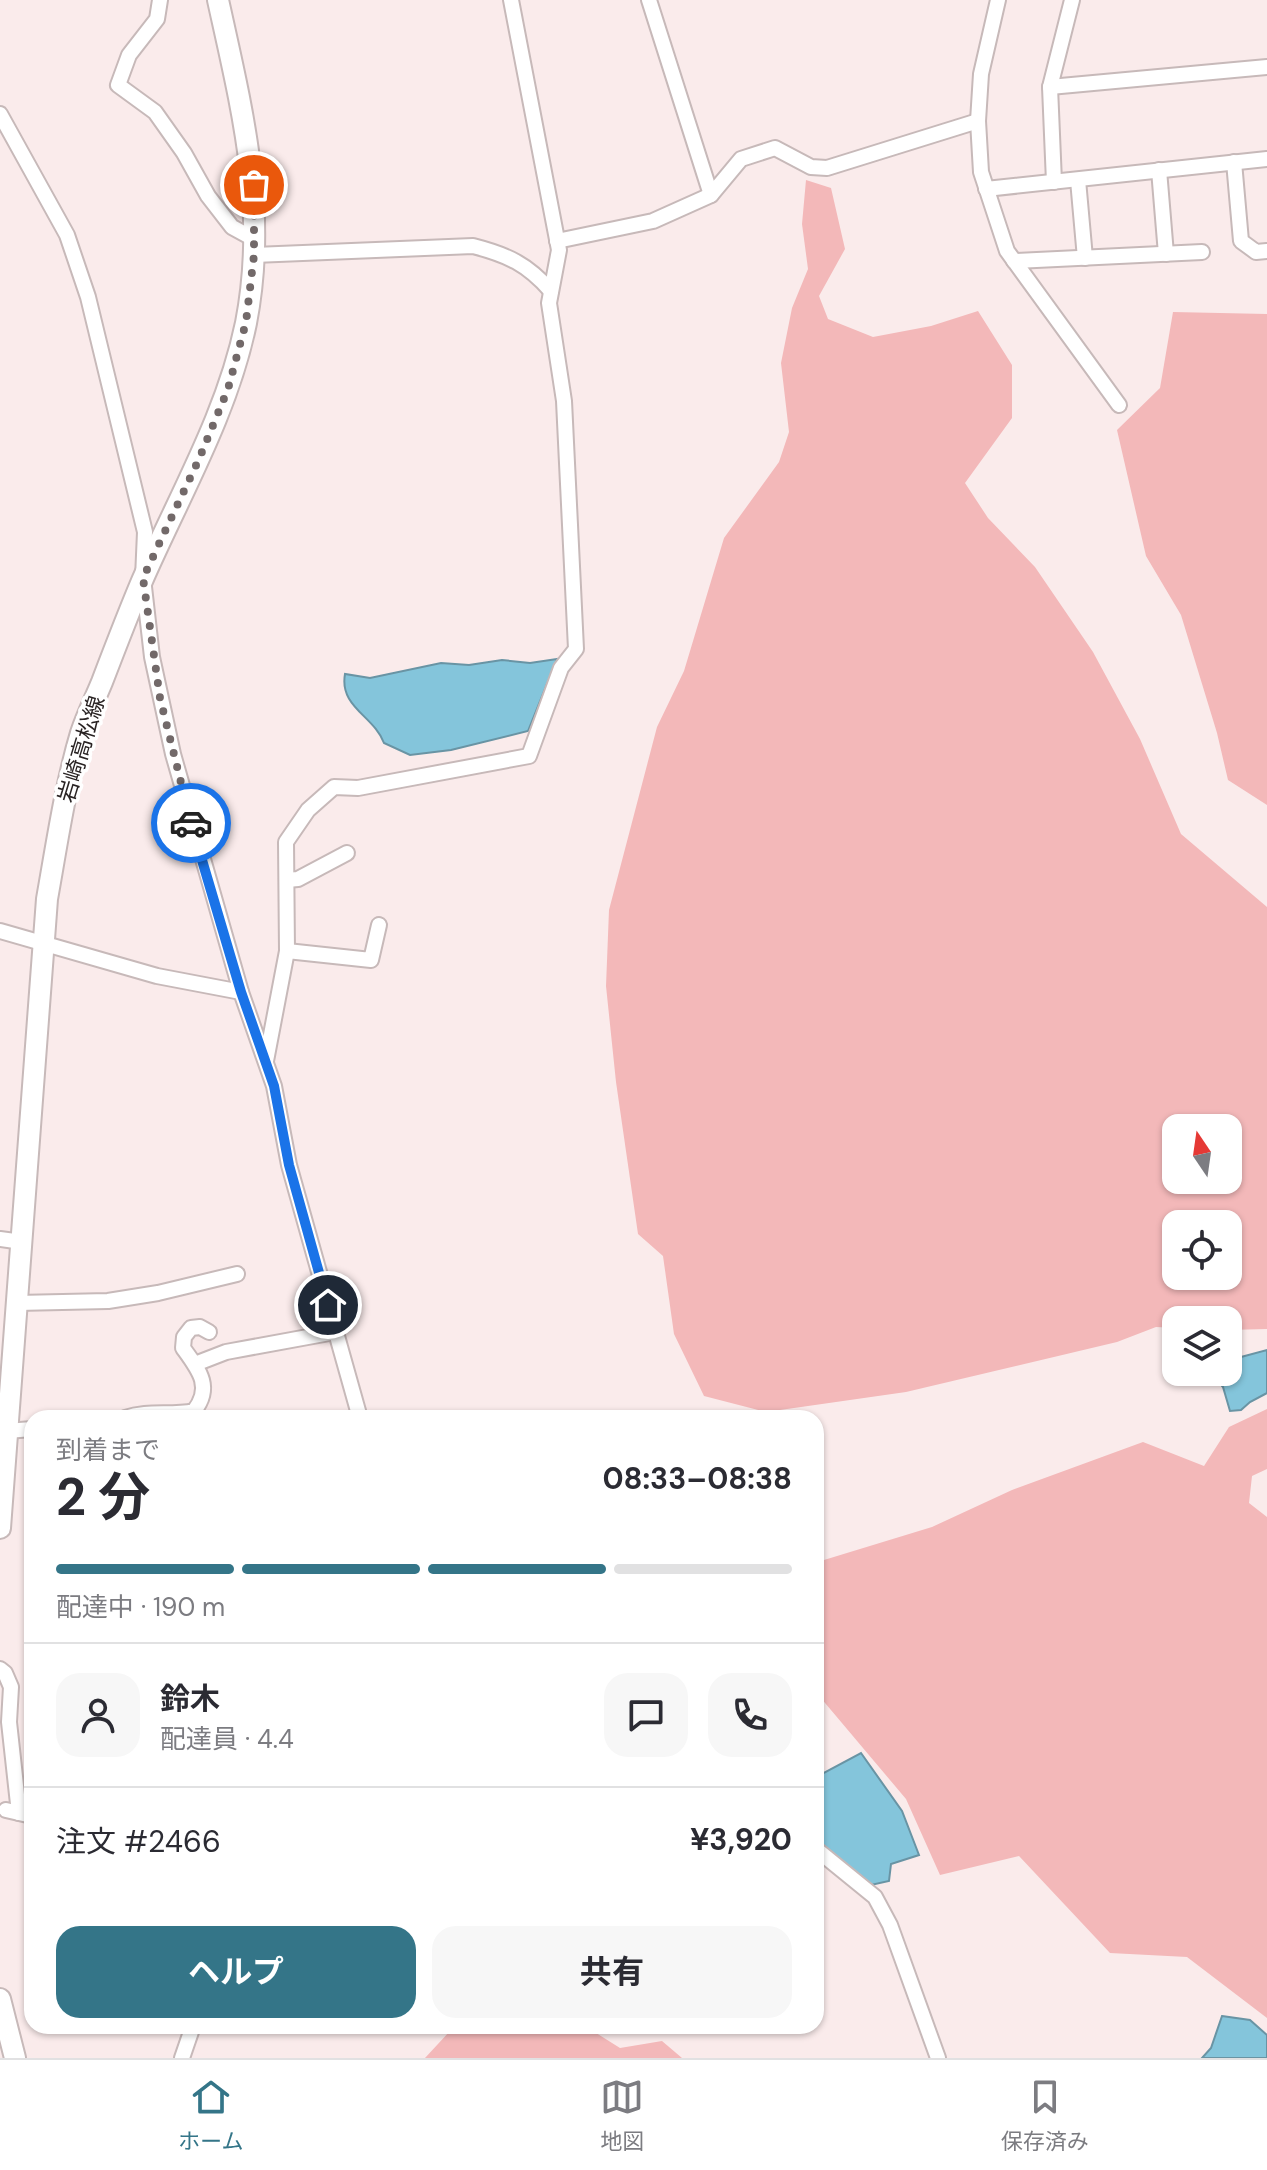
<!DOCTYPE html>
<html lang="ja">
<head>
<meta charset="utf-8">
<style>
	:root { --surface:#fff; --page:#f7f7f7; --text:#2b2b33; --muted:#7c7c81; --line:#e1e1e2; --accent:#347588 }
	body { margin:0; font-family:"DM Sans","Noto Sans JP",sans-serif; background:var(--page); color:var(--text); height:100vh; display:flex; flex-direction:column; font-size:30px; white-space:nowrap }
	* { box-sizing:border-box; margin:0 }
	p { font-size:26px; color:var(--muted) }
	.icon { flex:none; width:44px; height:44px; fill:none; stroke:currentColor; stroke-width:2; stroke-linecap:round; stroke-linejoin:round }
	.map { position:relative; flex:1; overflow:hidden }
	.sheet { position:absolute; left:24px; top:1410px; width:800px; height:624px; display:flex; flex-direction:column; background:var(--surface); border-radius:24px; box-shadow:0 2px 6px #0004 }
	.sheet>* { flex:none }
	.needle { width:52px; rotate:347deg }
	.fabs { position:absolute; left:1162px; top:1114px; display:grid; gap:16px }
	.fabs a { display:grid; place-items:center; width:80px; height:80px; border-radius:16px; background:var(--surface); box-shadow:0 2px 6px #0004; font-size:40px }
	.pin { position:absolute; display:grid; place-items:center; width:68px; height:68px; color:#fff; margin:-34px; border:4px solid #fff; border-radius:50%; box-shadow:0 2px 8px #0007 }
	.courier { position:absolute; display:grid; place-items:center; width:80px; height:80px; margin:-40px; border:6px solid #1a73e8; border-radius:50%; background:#fff; color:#222; box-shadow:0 2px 10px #0007 }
	.summary em { font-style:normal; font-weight:700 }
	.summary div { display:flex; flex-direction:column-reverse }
	.summary { display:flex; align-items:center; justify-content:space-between; height:136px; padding:0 32px }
	h1 { font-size:52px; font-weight:700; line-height:60px }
	.bar { display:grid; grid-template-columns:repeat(4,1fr); gap:12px 8px; align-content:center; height:96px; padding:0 32px }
	.bar i { height:10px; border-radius:6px; background:var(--line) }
	.bar .active { background:var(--accent) }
	.bar p { grid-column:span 4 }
	.line { display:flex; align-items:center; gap:20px; padding:0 32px; border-top:2px solid var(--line) }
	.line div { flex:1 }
	.round { display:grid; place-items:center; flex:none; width:84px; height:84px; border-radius:24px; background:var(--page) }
	.primary-button { display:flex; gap:16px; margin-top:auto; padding:16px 32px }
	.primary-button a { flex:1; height:92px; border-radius:24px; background:var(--accent); color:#fff; font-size:32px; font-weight:700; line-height:92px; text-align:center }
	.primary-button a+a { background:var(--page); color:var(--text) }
	.dock { display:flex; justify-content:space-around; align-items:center; height:112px; border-top:2px solid var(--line); background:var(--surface); font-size:22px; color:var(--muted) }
	.dock a { display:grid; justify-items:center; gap:4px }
	.dock .active { color:var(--accent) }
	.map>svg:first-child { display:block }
	.green { fill:#f3b8b9; fill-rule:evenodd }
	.water { fill:#84c5db; stroke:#6994a4; stroke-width:2 }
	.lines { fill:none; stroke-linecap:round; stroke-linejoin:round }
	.minor-casing { stroke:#c7b9b9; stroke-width:18 }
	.secondary-casing { stroke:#c7b9b9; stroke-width:24 }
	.minor { stroke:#fff; stroke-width:14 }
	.secondary { stroke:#fff; stroke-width:20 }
	.done { stroke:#726969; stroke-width:8; stroke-dasharray:0 14.4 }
	.route { stroke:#1a73e8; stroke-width:10 }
	.labels { text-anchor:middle; stroke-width:7; stroke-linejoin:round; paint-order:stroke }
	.street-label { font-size:22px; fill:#292323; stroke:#fff }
</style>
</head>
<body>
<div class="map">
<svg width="1267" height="2058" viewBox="0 0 1267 2058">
	<rect width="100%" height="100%" fill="#faebeb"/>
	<g class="green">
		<path d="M806,180L831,188L845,249L819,296L828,319L873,337L931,326L978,311L1012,365V418L965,483L988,518L1035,567L1093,652L1140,739L1181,834L1267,907V1329L1228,1330V1320H1176V1328L1156,1327L1117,1342L906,1392L766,1412L704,1396L674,1334L663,1256L638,1234L616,1082L606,986L609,910L657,727L684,671L724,538L779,462L789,432L781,363L792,308L808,269L802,224ZM1228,1128V1180H1176V1128ZM1228,1224V1276H1176V1224Z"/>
		<path d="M1173,312L1267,314V805L1228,780L1217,733L1181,615L1146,556L1117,430L1160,388Z"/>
		<path d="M1267,1409V1469L1252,1476L1249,1503L1267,1517V2018L1187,1957L1110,1953L1019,1856L940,1875L906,1799L820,1697L816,1612L824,1560L932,1527L1012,1490L1143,1442L1204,1466L1229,1427Z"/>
		<path d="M450,2026H585L620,2048L662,2041L682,2058H425L450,2031Z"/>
	</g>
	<g class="water">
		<path d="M557,659L528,731L451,750L410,755L384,743C374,716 339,707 345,674L370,678L441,663L469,665L502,660L530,663Z"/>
		<path d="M1267,1350V1393L1250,1402L1241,1410L1230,1411L1223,1387L1217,1380L1218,1372H1228V1362L1230,1360Z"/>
		<path d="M861,1753L902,1811L919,1855L891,1864L889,1881L871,1885L816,1840V1777Z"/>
		<path d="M1222,2016L1250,2020L1267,2035V2058H1202L1211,2048Z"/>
	</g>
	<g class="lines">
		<defs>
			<g id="minor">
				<path d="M160,0L157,19L129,55L118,85L155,112L184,153L208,196L232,227L254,239"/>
				<path d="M649,0L711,195"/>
				<path d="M998,0L981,74L978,121L981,172L1007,251L1119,405"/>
				<path d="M1050,87L1267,67"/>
				<path d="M0,114L67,235L88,297L145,532L143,578L152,657L173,754L241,992L274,1086L289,1165L360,1418"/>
				<path d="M1234,162L1241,241L1256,252L1267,251"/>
				<path d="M1159,170L1166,254"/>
				<path d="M1078,180L1085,258"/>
				<path d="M1054,182L1050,87L1072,0"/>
				<path d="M986,189L1267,159"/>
				<path d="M557,241L653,221L711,195L741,159L775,148L811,167L827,168L978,121"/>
				<path d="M254,255L473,246C508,255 527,264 551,291"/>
				<path d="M1014,261L1202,252"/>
				<path d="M287,880L298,879L347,853"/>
				<path d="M0,931L157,976L241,992"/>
				<path d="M287,951L371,960L379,925"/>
				<path d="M266,1061L287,951L286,842L308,810L334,787L358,788L529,756L561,668L576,649L564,401L549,303L559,250L511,0"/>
				<path d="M0,1239L22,1242"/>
				<path d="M17,1303L108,1301L158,1293L237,1274"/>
				<path d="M195,1364L226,1352L335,1332"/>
				<path d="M125,1418C149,1410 170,1416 194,1411C213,1387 199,1370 183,1348L184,1337L191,1328L200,1327L209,1332"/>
				<path d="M0,1428L7,1431L32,1429"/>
				<path d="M0,1669L5,1673L11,1687L9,1722L19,1813"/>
				<path d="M6,1810L32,1816"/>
				<path d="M816,1849L875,1897L890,1925L938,2058"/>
				<path d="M182,2058L193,2026"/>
			</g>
			<g id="secondary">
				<path d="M0,1528L47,899C57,843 65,787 81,733C87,715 95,699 102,682C115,648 128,614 142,581C179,496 227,415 246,323C268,210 242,109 218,0"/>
				<path d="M0,1999L15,2058"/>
			</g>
		</defs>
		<use href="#minor" class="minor-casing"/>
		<use href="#secondary" class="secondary-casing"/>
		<use href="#minor" class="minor"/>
		<use href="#secondary" class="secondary"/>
	</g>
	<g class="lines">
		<path class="done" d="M191,823L160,698L143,578L199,459L228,389L246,322L254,255V185"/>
		<path class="route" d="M191,823L241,992L274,1086L289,1165L328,1305"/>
	</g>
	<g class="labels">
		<g class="street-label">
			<text transform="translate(81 749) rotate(-73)" y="8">岩崎高松線</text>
		</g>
	</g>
</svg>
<div class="fabs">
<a><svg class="needle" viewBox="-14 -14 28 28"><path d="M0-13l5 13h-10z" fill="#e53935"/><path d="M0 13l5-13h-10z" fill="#7c7c81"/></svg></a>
<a><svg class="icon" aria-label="locate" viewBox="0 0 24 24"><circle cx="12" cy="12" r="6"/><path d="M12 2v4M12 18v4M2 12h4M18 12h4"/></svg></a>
<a><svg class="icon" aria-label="layers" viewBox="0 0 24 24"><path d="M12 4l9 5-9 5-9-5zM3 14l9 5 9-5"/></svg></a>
</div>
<div class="pin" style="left:254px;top:185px;background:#ea580c"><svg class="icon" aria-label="bag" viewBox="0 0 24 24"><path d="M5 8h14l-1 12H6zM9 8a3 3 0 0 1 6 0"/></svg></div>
<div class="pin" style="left:328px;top:1305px;background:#1f2937"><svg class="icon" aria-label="home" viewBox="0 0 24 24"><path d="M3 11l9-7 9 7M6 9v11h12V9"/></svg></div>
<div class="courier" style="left:191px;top:823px"><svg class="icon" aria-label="car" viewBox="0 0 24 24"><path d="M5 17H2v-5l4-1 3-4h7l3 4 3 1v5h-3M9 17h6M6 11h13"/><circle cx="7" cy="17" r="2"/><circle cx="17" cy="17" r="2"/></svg></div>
<section class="sheet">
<div class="summary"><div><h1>2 分</h1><p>到着まで</p></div><em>08:33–08:38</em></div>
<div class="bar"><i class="active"></i><i class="active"></i><i class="active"></i><i></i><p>配達中 · 190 m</p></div>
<div class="line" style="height:144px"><a class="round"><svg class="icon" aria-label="person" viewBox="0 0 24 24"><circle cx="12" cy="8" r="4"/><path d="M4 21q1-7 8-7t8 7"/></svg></a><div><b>鈴木</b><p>配達員 · 4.4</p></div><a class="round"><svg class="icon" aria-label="chat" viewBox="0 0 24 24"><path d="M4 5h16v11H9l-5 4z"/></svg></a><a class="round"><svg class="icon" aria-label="phone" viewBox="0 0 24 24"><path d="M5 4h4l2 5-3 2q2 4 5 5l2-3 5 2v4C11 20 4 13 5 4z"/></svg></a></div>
<div class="line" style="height:104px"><div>注文 #2466</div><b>¥3,920</b></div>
<div class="primary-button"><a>ヘルプ</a><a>共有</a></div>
</section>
</div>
<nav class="dock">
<a class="active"><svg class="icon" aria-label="home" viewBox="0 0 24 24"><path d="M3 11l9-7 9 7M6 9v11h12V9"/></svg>ホーム</a>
<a><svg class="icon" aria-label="map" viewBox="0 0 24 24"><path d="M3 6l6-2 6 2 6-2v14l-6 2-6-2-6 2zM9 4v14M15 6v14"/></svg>地図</a>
<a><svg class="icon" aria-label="saved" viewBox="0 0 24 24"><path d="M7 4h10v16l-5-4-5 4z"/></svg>保存済み</a>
</nav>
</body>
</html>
